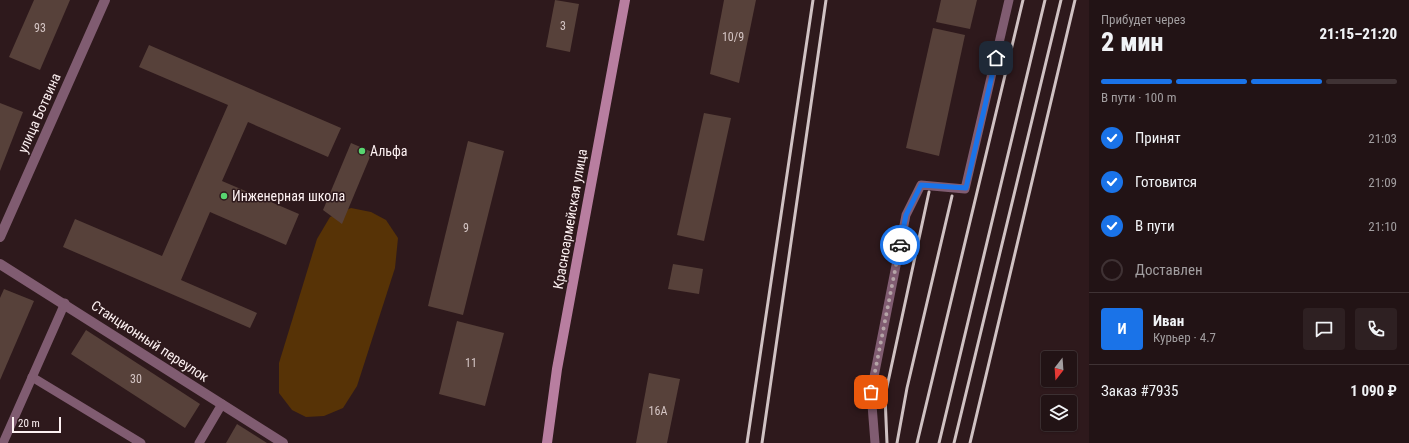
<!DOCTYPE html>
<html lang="ru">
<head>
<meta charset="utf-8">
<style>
	:root { --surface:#221315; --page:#2e2022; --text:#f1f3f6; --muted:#a29ea0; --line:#3f3234; --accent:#1a73e8 }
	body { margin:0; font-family:"Roboto Condensed",sans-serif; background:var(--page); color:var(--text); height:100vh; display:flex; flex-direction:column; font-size:15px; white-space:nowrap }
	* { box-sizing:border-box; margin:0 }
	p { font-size:13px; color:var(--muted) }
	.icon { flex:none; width:22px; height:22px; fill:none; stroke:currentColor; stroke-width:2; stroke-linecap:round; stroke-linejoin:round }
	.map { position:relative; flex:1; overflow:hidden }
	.panel { display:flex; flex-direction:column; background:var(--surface); width:320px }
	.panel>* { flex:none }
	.needle { width:26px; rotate:197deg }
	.buttons { position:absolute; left:1041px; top:351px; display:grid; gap:8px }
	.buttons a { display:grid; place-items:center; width:36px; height:36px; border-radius:4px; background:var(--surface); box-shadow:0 1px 3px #0004,0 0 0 1px var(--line); font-size:20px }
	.scale { position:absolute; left:12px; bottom:10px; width:49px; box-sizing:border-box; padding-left:4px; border:2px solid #fdf1f2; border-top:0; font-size:11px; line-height:14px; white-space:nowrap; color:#fdf1f2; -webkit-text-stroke:3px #2e191c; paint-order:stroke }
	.pin { position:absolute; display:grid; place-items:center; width:34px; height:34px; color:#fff; margin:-17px; border-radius:8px; box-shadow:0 2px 6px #0006 }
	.courier { position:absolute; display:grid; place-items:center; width:40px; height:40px; margin:-20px; border:3px solid #1a73e8; border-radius:50%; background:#fff; color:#222; box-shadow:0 1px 5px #0007 }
	.head em { font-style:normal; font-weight:800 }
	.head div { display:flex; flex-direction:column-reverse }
	.head { display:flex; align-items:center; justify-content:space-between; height:68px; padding:0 12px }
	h1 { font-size:26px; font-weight:800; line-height:30px }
	.bar { display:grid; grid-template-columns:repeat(4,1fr); gap:6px 4px; align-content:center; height:48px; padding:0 12px }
	.bar i { height:5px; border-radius:3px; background:var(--line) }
	.bar .on { background:var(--accent) }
	.bar p { grid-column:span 4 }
	.line { display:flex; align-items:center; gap:10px; padding:0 12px; border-top:1px solid var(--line) }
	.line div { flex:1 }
	.round { display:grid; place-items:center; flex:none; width:42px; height:42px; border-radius:4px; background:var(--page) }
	ol { padding:0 12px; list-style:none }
	li { display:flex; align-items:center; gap:12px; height:44px }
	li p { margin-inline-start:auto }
	li .icon { padding:4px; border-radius:50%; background:var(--accent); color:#fff; stroke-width:4 }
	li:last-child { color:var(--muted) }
	li i { width:22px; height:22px; border:2px solid var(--line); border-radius:50% }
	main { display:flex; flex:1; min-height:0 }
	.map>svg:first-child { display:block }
	.green { fill:#573306 }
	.building { fill:#57413a }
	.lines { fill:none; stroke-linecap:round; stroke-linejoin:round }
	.lane { stroke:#805c71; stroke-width:9 }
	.street { stroke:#805c71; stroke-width:10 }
	.secondary { stroke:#b87ea0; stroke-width:10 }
	.rail { stroke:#d0c2c3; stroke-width:3 }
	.done { stroke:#b5a5a7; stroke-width:4; stroke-dasharray:0 7.2 }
	.route { stroke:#1a73e8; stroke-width:5 }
	.poi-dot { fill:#58d570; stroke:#2e191c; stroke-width:1.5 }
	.labels { text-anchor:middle; stroke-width:3; stroke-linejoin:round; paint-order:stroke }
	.number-label { font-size:12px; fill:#d4c5c4 }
	.street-label { font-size:14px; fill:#fdf1f2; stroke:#2e191c }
	.poi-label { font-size:14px; fill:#fdf1f2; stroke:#2e191c; text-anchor:start }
</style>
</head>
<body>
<main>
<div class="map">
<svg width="1089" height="443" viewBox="0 0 1089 443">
	<rect width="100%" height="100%" fill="#2e191c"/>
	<path class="green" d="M351,208L371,212L386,220L398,238L395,268L357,386L343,408L324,416L306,417L292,410L279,393V363L317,239L330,217Z"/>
	<g class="building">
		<path d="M34,0H70L40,70L9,57Z"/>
		<path d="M555,0L579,4L570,52L546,47Z"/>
		<path d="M724,0H756L739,83L710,74Z"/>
		<path d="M941,0H977L970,29L936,22Z"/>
		<path d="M933,28L965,35L939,156L906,148Z"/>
		<path d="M149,45L341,128L328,157L248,122L222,181L299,214L286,245L210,212L181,280L257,313L250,328L63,247L75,219L162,256L228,105L139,67Z"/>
		<path d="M0,103L23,112L0,171Z"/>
		<path d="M704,113L731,118L704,241L677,235Z"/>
		<path d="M468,141L504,151L463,315L428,306Z"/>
		<path d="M351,143L372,152L342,224L323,210Z"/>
		<path d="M673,264L703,269L699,294L668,289Z"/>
		<path d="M4,289L34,301L0,380V298Z"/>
		<path d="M457,321L504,333L485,406L439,394Z"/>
		<path d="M86,330L200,404L185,428L71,354Z"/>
		<path d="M649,373L680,379L667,443H636Z"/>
		<path d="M237,424L267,443H226Z"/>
	</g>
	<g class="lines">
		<g class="lane">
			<path d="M32,377L141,443"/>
			<path d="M3,443L65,303"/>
			<path d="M199,443L222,404"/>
			<path d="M875,443L871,392L906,215L921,185L965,189L1009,0"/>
		</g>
		<g class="street">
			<path d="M0,237L105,0"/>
			<path d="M0,264L283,443"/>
		</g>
		<path class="secondary" d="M547,443L557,369L625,0"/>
		<g class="rail">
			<path d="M747,443L813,0"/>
			<path d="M762,443L826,0"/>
			<path d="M887,443L885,396L929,192"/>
			<path d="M897,443L907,388L952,196"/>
			<path d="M917,443L1023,0"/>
			<path d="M939,443L1045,0"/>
			<path d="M954,443L1061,0"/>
			<path d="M970,443L1075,0"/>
		</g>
	</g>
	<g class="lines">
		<path class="done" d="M871,392L900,245"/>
		<path class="route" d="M900,245L906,215L921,185L966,188L996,58"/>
	</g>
	<g class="poi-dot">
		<circle cx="362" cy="151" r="4"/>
		<circle cx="224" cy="196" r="4"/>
	</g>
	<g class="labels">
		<g class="number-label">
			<text x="563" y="30">3</text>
			<text x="40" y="32">93</text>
			<text x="733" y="41">10/9</text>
			<text x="466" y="232">9</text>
			<text x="471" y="367">11</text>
			<text x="136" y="383">30</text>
			<text x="658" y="415">16А</text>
		</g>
		<g class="street-label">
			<text transform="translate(39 113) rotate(-66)" y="5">улица Ботвина</text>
			<text transform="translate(570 219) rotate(-80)" y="5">Красноармейская улица</text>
			<text transform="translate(150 341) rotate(33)" y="5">Станционный переулок</text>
		</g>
		<g class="poi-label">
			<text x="370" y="156">Альфа</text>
			<text x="232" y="201">Инженерная школа</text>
		</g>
	</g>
</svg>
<div class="buttons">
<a><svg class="needle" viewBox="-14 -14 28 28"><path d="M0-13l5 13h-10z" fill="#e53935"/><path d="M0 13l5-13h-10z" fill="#a29ea0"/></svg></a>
<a><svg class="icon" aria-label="layers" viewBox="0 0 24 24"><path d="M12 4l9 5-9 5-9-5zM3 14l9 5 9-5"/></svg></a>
</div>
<div class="scale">20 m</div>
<div class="pin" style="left:871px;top:392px;background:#ea580c"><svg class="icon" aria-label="bag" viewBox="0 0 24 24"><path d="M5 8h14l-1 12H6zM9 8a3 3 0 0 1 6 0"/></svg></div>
<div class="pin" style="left:996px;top:58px;background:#1f2937"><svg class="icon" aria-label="home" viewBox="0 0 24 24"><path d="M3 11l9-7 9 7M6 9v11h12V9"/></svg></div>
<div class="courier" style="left:900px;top:245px"><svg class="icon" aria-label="car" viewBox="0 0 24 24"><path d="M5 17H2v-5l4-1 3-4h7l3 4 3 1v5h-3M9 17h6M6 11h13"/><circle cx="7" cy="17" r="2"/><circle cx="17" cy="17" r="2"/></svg></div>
</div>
<section class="panel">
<div class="head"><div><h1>2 мин</h1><p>Прибудет через</p></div><em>21:15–21:20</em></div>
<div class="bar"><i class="on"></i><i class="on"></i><i class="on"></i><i></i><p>В пути · 100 m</p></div>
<ol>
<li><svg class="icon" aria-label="check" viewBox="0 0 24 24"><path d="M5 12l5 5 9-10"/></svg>Принят<p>21:03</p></li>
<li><svg class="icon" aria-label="check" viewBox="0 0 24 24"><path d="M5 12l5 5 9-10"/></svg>Готовится<p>21:09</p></li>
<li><svg class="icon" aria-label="check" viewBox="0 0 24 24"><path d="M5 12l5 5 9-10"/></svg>В пути<p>21:10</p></li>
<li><i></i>Доставлен</li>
</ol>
<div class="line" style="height:72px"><b class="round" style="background:var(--accent);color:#fff">И</b><div><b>Иван</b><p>Курьер · 4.7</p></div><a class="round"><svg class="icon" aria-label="chat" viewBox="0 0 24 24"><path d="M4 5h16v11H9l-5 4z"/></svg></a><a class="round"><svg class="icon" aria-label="phone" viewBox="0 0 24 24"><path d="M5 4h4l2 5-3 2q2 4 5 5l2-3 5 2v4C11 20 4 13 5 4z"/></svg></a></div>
<div class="line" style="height:52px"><div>Заказ #7935</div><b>1 090 ₽</b></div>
</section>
</main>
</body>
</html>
